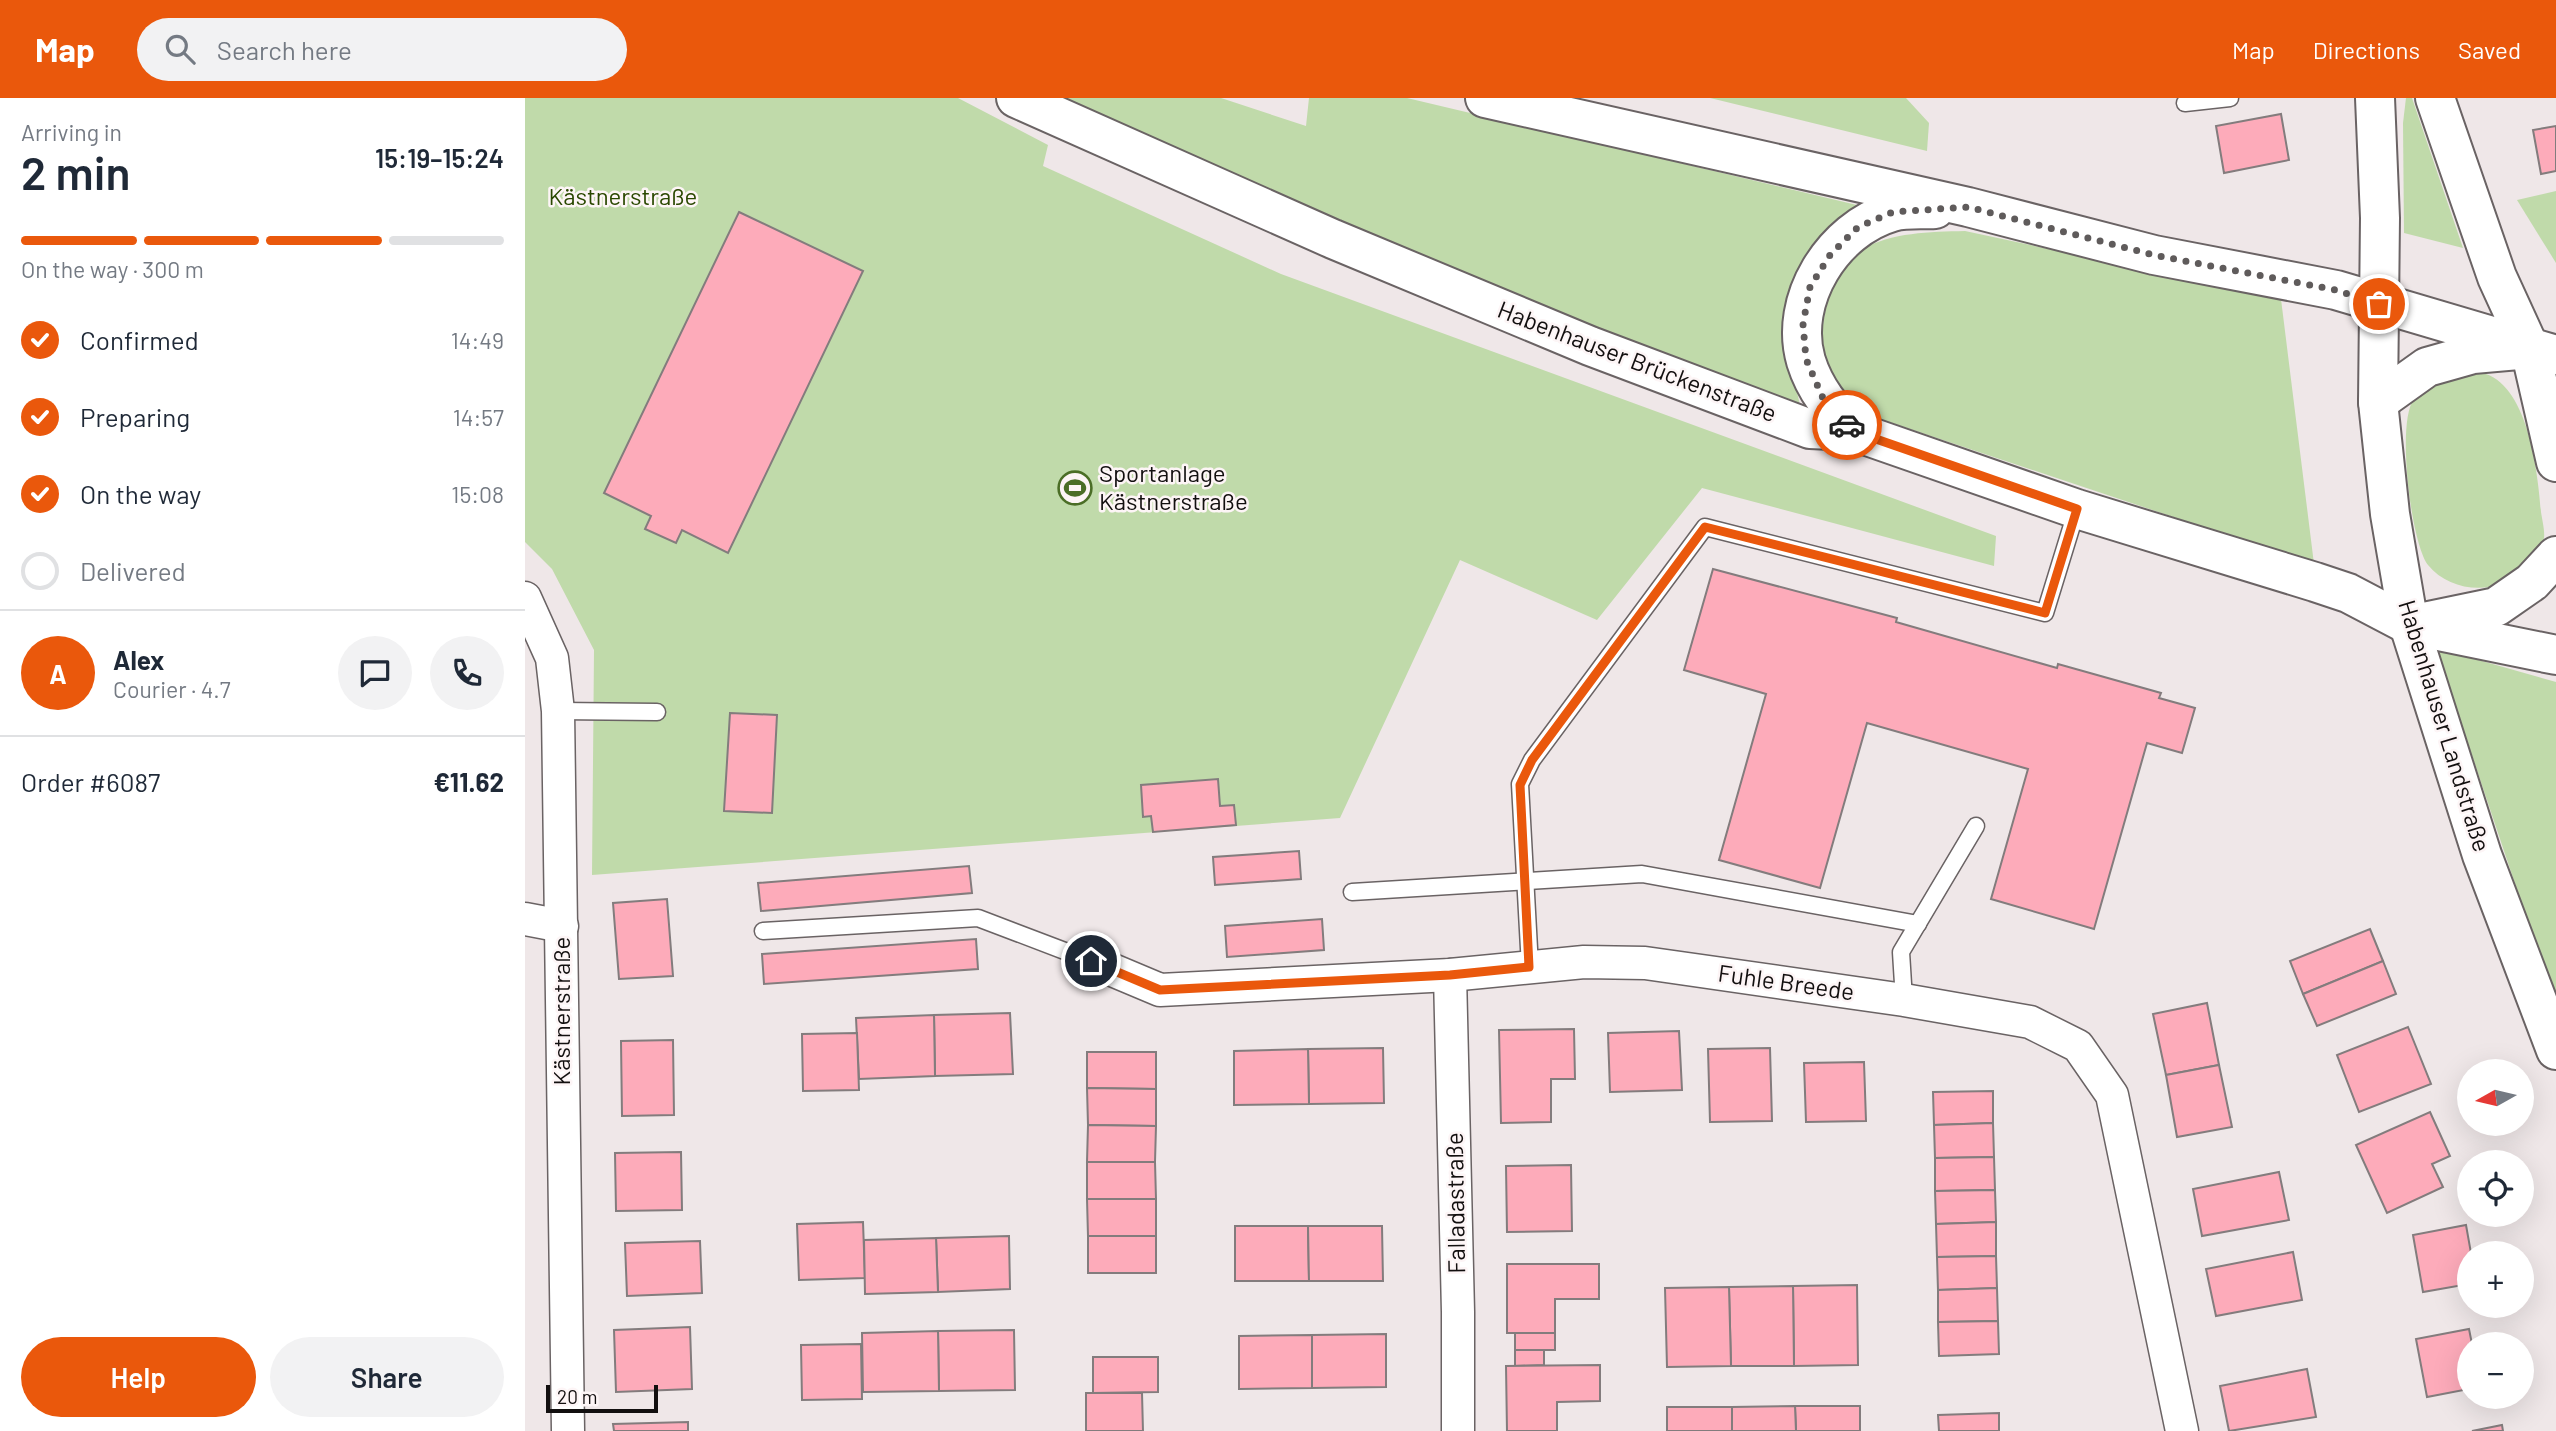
<!DOCTYPE html>
<html lang="en">
<head>
<meta charset="utf-8">
<style>
	:root { --surface:#fff; --page:#f2f2f3; --text:#1f2937; --muted:#747a83; --line:#e0e1e3; --accent:#ea580c }
	body { margin:0; font-family:Barlow,sans-serif; background:var(--page); color:var(--text); height:100vh; display:flex; flex-direction:column; font-size:26px; white-space:nowrap }
	* { box-sizing:border-box; margin:0 }
	p { font-size:23px; color:var(--muted) }
	.icon { flex:none; width:38px; height:38px; fill:none; stroke:currentColor; stroke-width:2; stroke-linecap:round; stroke-linejoin:round }
	.map { position:relative; flex:1; overflow:hidden }
	.panel { display:flex; flex-direction:column; background:var(--surface); width:525px }
	.panel>* { flex:none }
	.needle { width:46px; rotate:262deg }
	.buttons { position:absolute; left:1932px; top:961px; display:grid; gap:14px }
	.buttons a { display:grid; place-items:center; width:77px; height:77px; border-radius:50%; background:var(--surface); box-shadow:0 7px 28px #0002; font-size:35px }
	.scale { position:absolute; left:21px; bottom:18px; width:112px; box-sizing:border-box; padding-left:7px; border:4px solid #120f0f; border-top:0; font-size:19px; line-height:24px; white-space:nowrap; color:#120f0f; -webkit-text-stroke:5px #fdf5f6; paint-order:stroke }
	.pin { position:absolute; display:grid; place-items:center; width:60px; height:60px; color:#fff; margin:-30px; border:4px solid #fff; border-radius:50%; box-shadow:0 2px 7px #0007 }
	.courier { position:absolute; display:grid; place-items:center; width:70px; height:70px; margin:-35px; border:5px solid #ea580c; border-radius:50%; background:#fff; color:#222; box-shadow:0 2px 9px #0007 }
	.head em { font-style:normal; font-weight:600 }
	.head div { display:flex; flex-direction:column-reverse }
	.head { display:flex; align-items:center; justify-content:space-between; height:119px; padding:0 21px }
	h1 { font-size:46px; font-weight:600; line-height:52px }
	.bar { display:grid; grid-template-columns:repeat(4,1fr); gap:10px 7px; align-content:center; height:84px; padding:0 21px }
	.bar i { height:9px; border-radius:5px; background:var(--line) }
	.bar .active { background:var(--accent) }
	.bar p { grid-column:span 4 }
	.line { display:flex; align-items:center; gap:18px; padding:0 21px; border-top:2px solid var(--line) }
	.line div { flex:1 }
	.round { display:grid; place-items:center; flex:none; width:74px; height:74px; border-radius:37px; background:var(--page) }
	ol { padding:0 21px; list-style:none }
	li { display:flex; align-items:center; gap:21px; height:77px }
	li p { margin-inline-start:auto }
	li .icon { padding:7px; border-radius:50%; background:var(--accent); color:#fff; stroke-width:4 }
	li:last-child { color:var(--muted) }
	li i { width:38px; height:38px; border:4px solid var(--line); border-radius:50% }
	.cta { display:flex; gap:14px; margin-top:auto; padding:14px 21px }
	.cta a { flex:1; height:80px; border-radius:42px; background:var(--accent); color:#fff; font-size:28px; font-weight:600; line-height:80px; text-align:center }
	.cta a+a { background:var(--page); color:var(--text) }
	header { display:flex; align-items:center; gap:42px; box-sizing:border-box; height:98px; padding:0 35px; background:var(--accent); color:#fff }
	header strong { font-size:33px }
	nav { display:flex; gap:38px; margin-inline-start:auto; font-size:24px }
	.search { width:490px; height:63px; background:var(--page); display:flex; align-items:center; gap:18px; box-sizing:border-box; padding:0 24px; border-radius:38px; color:var(--muted); font-size:26px }
	main { display:flex; flex:1; min-height:0 }
	.map>svg:first-child { display:block }
	.green { fill:#c0daaa }
	.building { fill:#fdabba; stroke:#837c7d; stroke-width:2 }
	.lines { fill:none; stroke-linecap:round; stroke-linejoin:round }
	.lane-casing { stroke:#6a6364; stroke-width:19 }
	.street-casing { stroke:#6a6364; stroke-width:35 }
	.secondary-casing { stroke:#6a6364; stroke-width:42 }
	.primary-casing { stroke:#6a6364; stroke-width:42 }
	.lane { stroke:#fff; stroke-width:16 }
	.street { stroke:#fff; stroke-width:32 }
	.secondary { stroke:#fff; stroke-width:38 }
	.primary { stroke:#fff; stroke-width:38 }
	.done { stroke:#5f5b5b; stroke-width:7; stroke-dasharray:0 12.6 }
	.route { stroke:#ea580c; stroke-width:9 }
	.labels { text-anchor:middle; stroke-width:5; stroke-linejoin:round; paint-order:stroke }
	.park-label { font-size:24px; fill:#2a4800; stroke:#fdf5f6 }
	.street-label { font-size:24px; fill:#120f0f; stroke:#fdf5f6 }
	.poi-label { font-size:24px; fill:#120f0f; stroke:#fdf5f6; text-anchor:start }
</style>
</head>
<body>
<header>
<strong>Map</strong>
<div class="search"><svg class="icon" aria-label="search" viewBox="0 0 24 24"><circle cx="10" cy="10" r="6"/><path d="M15 15l6 6"/></svg>Search here</div>
<nav><a>Map</a><a>Directions</a><a>Saved</a></nav>
</header>
<main>
<section class="panel">
<div class="head"><div><h1>2 min</h1><p>Arriving in</p></div><em>15:19–15:24</em></div>
<div class="bar"><i class="active"></i><i class="active"></i><i class="active"></i><i></i><p>On the way · 300 m</p></div>
<ol>
<li><svg class="icon" aria-label="check" viewBox="0 0 24 24"><path d="M5 12l5 5 9-10"/></svg>Confirmed<p>14:49</p></li>
<li><svg class="icon" aria-label="check" viewBox="0 0 24 24"><path d="M5 12l5 5 9-10"/></svg>Preparing<p>14:57</p></li>
<li><svg class="icon" aria-label="check" viewBox="0 0 24 24"><path d="M5 12l5 5 9-10"/></svg>On the way<p>15:08</p></li>
<li><i></i>Delivered</li>
</ol>
<div class="line" style="height:126px"><b class="round" style="background:var(--accent);color:#fff">A</b><div><b>Alex</b><p>Courier · 4.7</p></div><a class="round"><svg class="icon" aria-label="chat" viewBox="0 0 24 24"><path d="M4 5h16v11H9l-5 4z"/></svg></a><a class="round"><svg class="icon" aria-label="phone" viewBox="0 0 24 24"><path d="M5 4h4l2 5-3 2q2 4 5 5l2-3 5 2v4C11 20 4 13 5 4z"/></svg></a></div>
<div class="line" style="height:91px"><div>Order #6087</div><b>€11.62</b></div>
<div class="cta"><a>Help</a><a>Share</a></div>
</section>
<div class="map">
<svg width="2031" height="1333" viewBox="0 0 2031 1333">
	<rect width="100%" height="100%" fill="#efe7e8"/>
	<g class="green">
		<path d="M0,0H433L523,47L518,68L756,176L1471,438L1469,468L1177,390L1072,522L935,462L815,720L67,777L69,552L27,471L0,444Z"/>
		<path d="M535,0H696L781,28L784,0H882L1332,107L1292,142L1269,178L1257,229L1275,307L999,202Z"/>
		<path d="M1185,0H1381L1404,25L1402,53Z"/>
		<path d="M1881,0H1887L1938,150L1879,135L1878,25Z"/>
		<path d="M2031,93V165L1992,102Z"/>
		<path d="M1440,133L1756,201L1789,466L1346,318C1300,282 1286,249 1307,191C1312,179 1324,159 1335,152C1368,134 1404,134 1440,133Z"/>
		<path d="M1929,276C1938,276 1953,273 1961,276C2004,291 2013,376 2016,414C2017,421 2020,433 2019,440C2014,458 1993,479 1976,486C1951,495 1920,488 1903,467C1886,445 1871,324 1889,301C1899,289 1915,282 1929,276Z"/>
		<path d="M1911,550L2031,584V908Z"/>
	</g>
	<g class="building">
		<path d="M1756,16L1764,62L1699,75L1691,28Z"/>
		<path d="M2031,28V73L2016,76L2008,32Z"/>
		<path d="M214,114L338,173L203,455L157,432L151,445L120,431L126,418L79,395Z"/>
		<path d="M1188,471L1372,520L1371,524L1532,570L1533,566L1636,595L1634,600L1670,610L1657,655L1622,645L1569,831L1466,801L1503,671L1342,625L1295,790L1194,762L1241,596L1159,572Z"/>
		<path d="M205,615L252,617L247,715L199,713Z"/>
		<path d="M693,681L695,708L709,707L711,727L628,734L626,718L618,719L616,687Z"/>
		<path d="M774,753L776,781L690,787L688,759Z"/>
		<path d="M444,768L447,795L236,813L233,785Z"/>
		<path d="M142,801L148,878L94,881L88,805Z"/>
		<path d="M797,821L799,852L702,859L700,828Z"/>
		<path d="M1845,831L1858,863L1778,896L1765,863Z"/>
		<path d="M451,841L453,871L239,886L237,856Z"/>
		<path d="M1858,863L1871,896L1792,928L1778,896Z"/>
		<path d="M1682,905L1694,967L1641,977L1628,916Z"/>
		<path d="M485,915L488,976L410,978L409,917Z"/>
		<path d="M409,917L410,978L334,981L331,920Z"/>
		<path d="M1883,929L1906,986L1834,1014L1812,957Z"/>
		<path d="M1049,931L1050,981H1026V1024L976,1025L974,932Z"/>
		<path d="M1154,933L1157,992L1085,994L1083,935Z"/>
		<path d="M332,935L334,992L278,993L277,936Z"/>
		<path d="M148,942L149,1017L97,1018L96,943Z"/>
		<path d="M858,950L859,1005L784,1006L783,951Z"/>
		<path d="M1245,950L1247,1023L1185,1024L1183,951Z"/>
		<path d="M783,951L784,1006L709,1007V953Z"/>
		<path d="M562,954H631V991L562,990Z"/>
		<path d="M1339,964L1341,1023L1281,1024L1279,965Z"/>
		<path d="M1694,967L1707,1029L1652,1039L1641,977Z"/>
		<path d="M562,990L631,991V1028L563,1027Z"/>
		<path d="M1468,993V1025L1409,1027L1408,994Z"/>
		<path d="M1905,1014L1925,1058L1907,1066L1918,1089L1862,1115L1831,1047Z"/>
		<path d="M1468,1025L1469,1059L1410,1060L1409,1027Z"/>
		<path d="M563,1027L631,1028L630,1064H562Z"/>
		<path d="M156,1054L157,1112L91,1113L90,1055Z"/>
		<path d="M1469,1059L1470,1092L1410,1093V1060Z"/>
		<path d="M562,1064H630L631,1101H562Z"/>
		<path d="M1046,1067L1047,1133L982,1134L981,1068Z"/>
		<path d="M1754,1074L1764,1122L1677,1138L1668,1091Z"/>
		<path d="M1470,1092L1471,1124L1411,1126L1410,1093Z"/>
		<path d="M562,1101H631V1138H563Z"/>
		<path d="M338,1124L340,1180L274,1182L272,1126Z"/>
		<path d="M1471,1124V1158L1412,1159L1411,1126Z"/>
		<path d="M1941,1127L1946,1155L1944,1186L1898,1194L1888,1137Z"/>
		<path d="M710,1128H783L784,1183H710Z"/>
		<path d="M783,1128H857L858,1183H784Z"/>
		<path d="M484,1138L485,1191L413,1194L411,1140Z"/>
		<rect x="563" y="1138" width="68" height="37"/>
		<path d="M411,1140L413,1194L340,1196L339,1142Z"/>
		<path d="M175,1143L177,1195L102,1198L100,1145Z"/>
		<path d="M1768,1154L1777,1202L1691,1218L1681,1171Z"/>
		<path d="M1471,1158L1472,1190L1413,1192L1412,1159Z"/>
		<path d="M982,1166H1074V1201H1030V1235H982Z"/>
		<path d="M1332,1187L1333,1267L1269,1268L1268,1188Z"/>
		<path d="M1268,1188L1269,1268H1206L1204,1189Z"/>
		<path d="M1204,1189L1206,1268L1142,1269L1140,1190Z"/>
		<path d="M1472,1190L1473,1223L1413,1224V1192Z"/>
		<path d="M1473,1223L1474,1256L1414,1258L1413,1224Z"/>
		<path d="M165,1229L167,1291L91,1294L89,1232Z"/>
		<path d="M1944,1231L1947,1246H1944V1291L1902,1299L1891,1241Z"/>
		<path d="M489,1232L490,1292L414,1293L413,1233Z"/>
		<path d="M413,1233L414,1293L338,1294L337,1235Z"/>
		<rect x="990" y="1235" width="40" height="17"/>
		<path d="M861,1236V1289L787,1290V1237Z"/>
		<path d="M787,1237V1290L714,1291V1238Z"/>
		<path d="M336,1246L337,1301L277,1302L276,1247Z"/>
		<path d="M990,1252H1019V1267L990,1268Z"/>
		<path d="M568,1259H633V1294L568,1295Z"/>
		<path d="M1075,1267V1303L1032,1304V1333H982L981,1268Z"/>
		<path d="M1782,1271L1791,1319L1704,1333L1695,1288Z"/>
		<path d="M561,1295H617L618,1333H561Z"/>
		<path d="M1270,1308H1335V1333H1271Z"/>
		<path d="M1270,1308L1271,1333H1207V1309Z"/>
		<rect x="1142" y="1309" width="65" height="24"/>
		<path d="M1474,1315V1333H1414L1413,1317Z"/>
		<path d="M163,1324V1333H89L88,1326Z"/>
		<path d="M1977,1327L1978,1333H1947Z"/>
	</g>
	<g class="lines">
		<defs>
			<g id="lane">
				<path d="M1660,5L1705,0"/>
				<path d="M33,613L132,614"/>
				<path d="M827,794L1117,776L1393,826"/>
				<path d="M238,833L453,820L566,863"/>
				<path d="M1005,869L995,686L1007,662L1180,429L1520,515L1552,411"/>
				<path d="M1379,902L1376,854L1451,728"/>
			</g>
			<g id="street">
				<path d="M0,500L27,560L33,613L43,1333"/>
				<path d="M0,821L37,828"/>
				<path d="M566,863L635,892L925,877L1059,864L1120,865L1379,902L1505,924L1553,948L1587,997L1657,1333"/>
				<path d="M925,877L933,1214V1333"/>
			</g>
			<g id="secondary">
				<path d="M1850,0L1855,120L1853,304L1865,416L1884,527L1957,757L2031,952"/>
				<path d="M1910,0L1972,179L2005,251L2031,364"/>
				<path d="M1853,304L1902,269L1948,256L2005,251"/>
				<path d="M1884,527L1971,509L2007,484L2031,458"/>
			</g>
			<g id="primary">
				<path d="M491,0L808,141L1065,248L1285,331L1328,333L1552,411L1790,484L1823,495L1884,527L2031,557"/>
				<path d="M960,0L1443,109L1629,157L1811,192L2031,257"/>
				<path d="M1328,333C1307,312 1290,292 1281,263C1263,202 1308,131 1367,114C1380,110 1396,112 1410,111"/>
			</g>
		</defs>
		<use href="#lane" class="lane-casing"/>
		<use href="#street" class="street-casing"/>
		<use href="#secondary" class="secondary-casing"/>
		<use href="#primary" class="primary-casing"/>
		<use href="#lane" class="lane"/>
		<use href="#street" class="street"/>
		<use href="#secondary" class="secondary"/>
		<use href="#primary" class="primary"/>
	</g>
	<g class="lines">
		<path class="done" d="M1322,327L1300,305L1281,261L1278,226L1285,189L1305,157L1333,129L1368,114L1443,109L1629,157L1811,192L1854,206"/>
		<path class="route" d="M566,863L635,892L925,877L1004,869L995,687L1007,662L1180,429L1520,515L1552,411L1328,333L1322,327"/>
	</g>
	<defs>
		<symbol id="stadium-ring" viewBox="-11 -11 22 22"><circle r="9.5" fill="#fdf5f6" stroke="#4b6e26" stroke-width="1.5"/><path d="M0-5a6.5 5 0 1 0 0 10a6.5 5 0 1 0 0-10ZM-3.5-1.8h7v3.6h-7Z" fill="#4b6e26"/></symbol>
	</defs>
	<g fill-rule="evenodd">
		<use href="#stadium-ring" x="531" y="371" width="38" height="38"/>
	</g>
	<g class="labels">
		<g class="park-label">
			<text x="98" y="107">Kästnerstraße</text>
		</g>
		<g class="street-label">
			<text transform="translate(1112 264) rotate(21)" y="8">Habenhauser Brückenstraße</text>
			<text transform="translate(1919 628) rotate(73)" y="8">Habenhauser Landstraße</text>
			<text transform="translate(1261 885) rotate(8)" y="8">Fuhle Breede</text>
			<text transform="translate(37 913) rotate(-90)" y="8">Kästnerstraße</text>
			<text transform="translate(931 1105) rotate(-91)" y="8">Falladastraße</text>
		</g>
		<g class="poi-label">
			<text x="574" y="384">Sportanlage<tspan x="574" dy="28">Kästnerstraße</tspan></text>
		</g>
	</g>
</svg>
<div class="buttons">
<a><svg class="needle" viewBox="-14 -14 28 28"><path d="M0-13l5 13h-10z" fill="#e53935"/><path d="M0 13l5-13h-10z" fill="#747a83"/></svg></a>
<a><svg class="icon" aria-label="locate" viewBox="0 0 24 24"><circle cx="12" cy="12" r="6"/><path d="M12 2v4M12 18v4M2 12h4M18 12h4"/></svg></a>
<a>+</a>
<a>−</a>
</div>
<div class="scale">20 m</div>
<div class="pin" style="left:1854px;top:206px;background:#ea580c"><svg class="icon" aria-label="bag" viewBox="0 0 24 24"><path d="M5 8h14l-1 12H6zM9 8a3 3 0 0 1 6 0"/></svg></div>
<div class="pin" style="left:566px;top:863px;background:#1f2937"><svg class="icon" aria-label="home" viewBox="0 0 24 24"><path d="M3 11l9-7 9 7M6 9v11h12V9"/></svg></div>
<div class="courier" style="left:1322px;top:327px"><svg class="icon" aria-label="car" viewBox="0 0 24 24"><path d="M5 17H2v-5l4-1 3-4h7l3 4 3 1v5h-3M9 17h6M6 11h13"/><circle cx="7" cy="17" r="2"/><circle cx="17" cy="17" r="2"/></svg></div>
</div>
</main>
</body>
</html>
